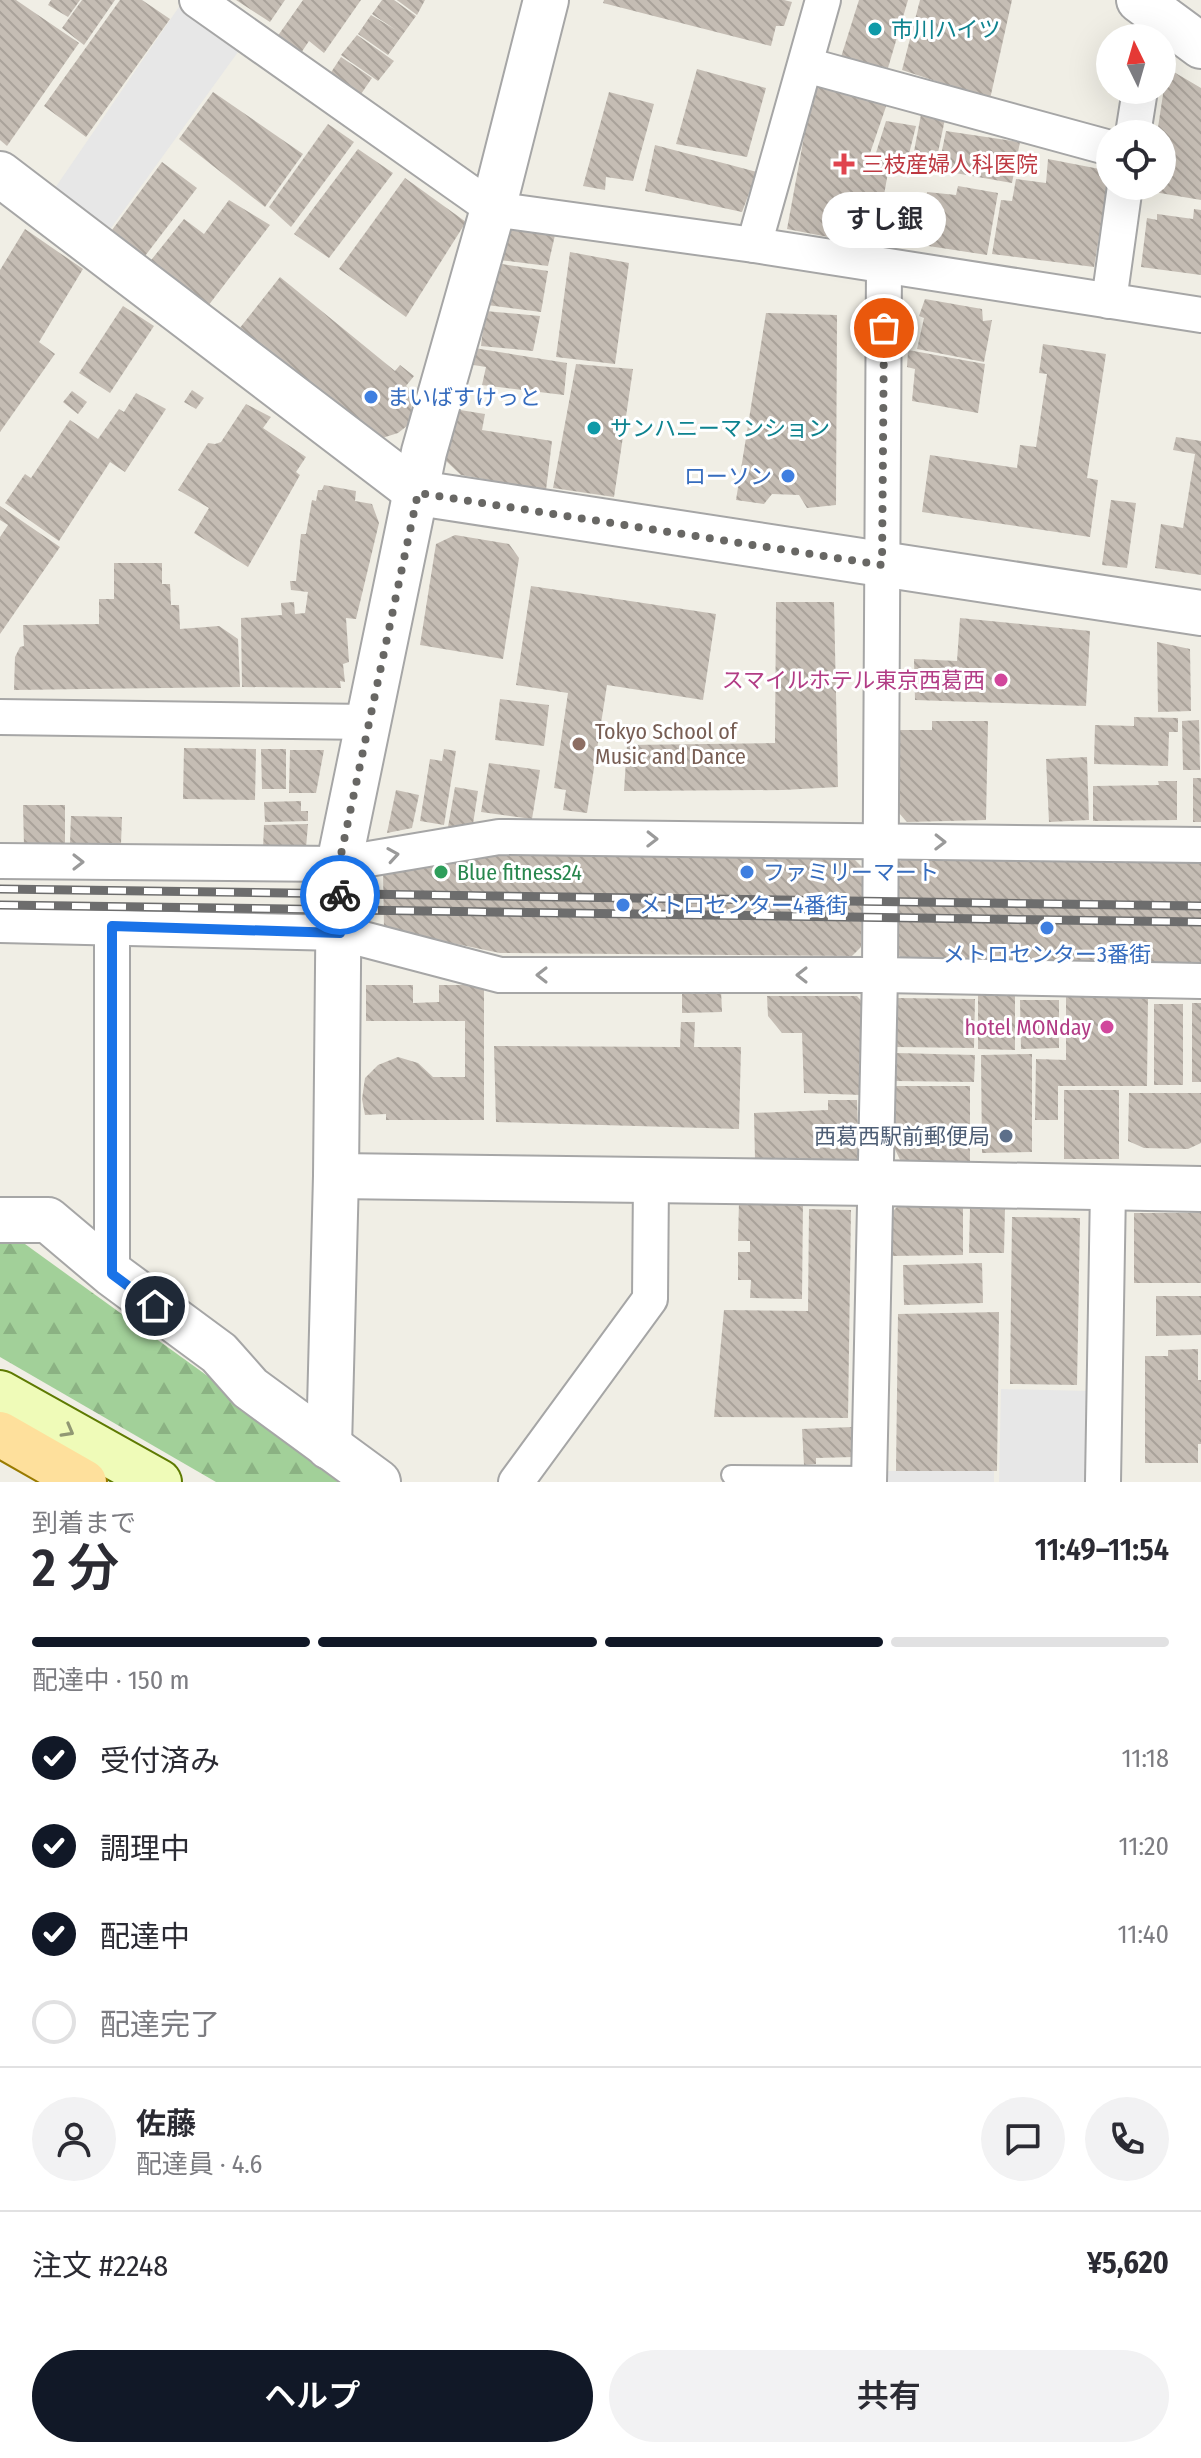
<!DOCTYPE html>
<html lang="ja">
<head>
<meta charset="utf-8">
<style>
	:root { --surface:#fff; --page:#f2f2f3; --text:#2b2b33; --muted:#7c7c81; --line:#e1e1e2; --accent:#111827 }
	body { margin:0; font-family:"Fira Sans Condensed","Noto Sans JP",sans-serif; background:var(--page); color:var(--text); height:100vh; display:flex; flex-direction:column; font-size:30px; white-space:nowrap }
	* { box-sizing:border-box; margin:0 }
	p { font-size:26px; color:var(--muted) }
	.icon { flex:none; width:44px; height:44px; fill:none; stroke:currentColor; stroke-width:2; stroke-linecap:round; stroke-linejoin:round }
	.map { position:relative; height:1482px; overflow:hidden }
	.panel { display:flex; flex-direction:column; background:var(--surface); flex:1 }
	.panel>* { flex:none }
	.needle { width:52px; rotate:355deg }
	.buttons { position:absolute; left:1096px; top:24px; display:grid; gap:16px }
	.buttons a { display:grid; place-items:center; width:80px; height:80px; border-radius:50%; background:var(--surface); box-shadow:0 8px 32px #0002; font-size:40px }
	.pin { position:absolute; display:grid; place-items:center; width:68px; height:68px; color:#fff; margin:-34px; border:4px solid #fff; border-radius:50%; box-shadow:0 2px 8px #0007 }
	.courier { position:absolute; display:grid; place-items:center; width:80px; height:80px; margin:-40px; border:6px solid #1a73e8; border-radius:50%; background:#fff; color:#222; box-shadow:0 2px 10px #0007 }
	.bubble { position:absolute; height:56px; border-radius:28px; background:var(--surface); box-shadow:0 8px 32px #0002; font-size:26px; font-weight:600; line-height:56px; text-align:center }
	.overview em { font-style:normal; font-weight:600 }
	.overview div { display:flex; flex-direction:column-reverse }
	.overview { display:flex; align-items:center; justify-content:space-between; height:136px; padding:0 32px }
	h1 { font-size:52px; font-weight:600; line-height:60px }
	.bar { display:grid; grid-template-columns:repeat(4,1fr); gap:12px 8px; align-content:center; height:96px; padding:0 32px }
	.bar i { height:10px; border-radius:6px; background:var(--line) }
	.bar .current { background:var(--accent) }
	.bar p { grid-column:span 4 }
	.line { display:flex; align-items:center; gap:20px; padding:0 32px; border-top:2px solid var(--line) }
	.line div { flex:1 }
	.round { display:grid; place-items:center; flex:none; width:84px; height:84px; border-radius:42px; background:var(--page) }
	ol { padding:0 32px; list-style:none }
	li { display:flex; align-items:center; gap:24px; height:88px }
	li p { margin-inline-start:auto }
	li .icon { padding:8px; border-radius:50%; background:var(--accent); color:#fff; stroke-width:4 }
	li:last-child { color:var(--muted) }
	li i { width:44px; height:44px; border:4px solid var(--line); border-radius:50% }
	.primary-button { display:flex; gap:16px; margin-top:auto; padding:16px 32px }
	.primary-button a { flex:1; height:92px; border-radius:48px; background:var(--accent); color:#fff; font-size:32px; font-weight:600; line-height:92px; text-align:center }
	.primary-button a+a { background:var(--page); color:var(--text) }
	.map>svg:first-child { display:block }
	.forest { fill:url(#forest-firs) }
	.parking { fill:#e7e7e7 }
	.building { fill:url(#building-back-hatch) }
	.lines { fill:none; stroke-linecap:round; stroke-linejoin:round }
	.service-casing { stroke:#a6a6a6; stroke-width:22 }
	.minor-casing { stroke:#a6a6a6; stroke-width:38 }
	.tertiary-casing { stroke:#a6a6a6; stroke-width:48 }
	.secondary-casing { stroke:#5e7a02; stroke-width:48 }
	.primary-casing { stroke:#9a7b00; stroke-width:48 }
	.service { stroke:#fff; stroke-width:18 }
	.minor { stroke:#fff; stroke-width:34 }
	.tertiary { stroke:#fff; stroke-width:44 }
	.secondary { stroke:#effbb8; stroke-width:44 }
	.primary { stroke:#fee09c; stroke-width:44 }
	.rail-casing { stroke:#6d6d6d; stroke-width:9 }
	.rail { stroke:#fff; stroke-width:6; stroke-dasharray:18; stroke-linecap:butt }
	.oneway { stroke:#9a9a9a }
	.oneway2 { stroke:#919873 }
	.done { stroke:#686764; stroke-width:8; stroke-dasharray:0 14.4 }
	.route { stroke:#1a73e8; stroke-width:10 }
	.culture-dot { fill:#0f9aa8; stroke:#fff; stroke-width:3 }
	.health-dot { fill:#e0444e; stroke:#fff; stroke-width:3 }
	.shop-dot { fill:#3f7fe0; stroke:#fff; stroke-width:3 }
	.hotel-dot { fill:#d1479c; stroke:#fff; stroke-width:3 }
	.education-dot { fill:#8d6e63; stroke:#fff; stroke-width:3 }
	.leisure-dot { fill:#2e9e5b; stroke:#fff; stroke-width:3 }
	.service-dot { fill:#5c6f8a; stroke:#fff; stroke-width:3 }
	.labels { text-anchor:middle; stroke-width:6; stroke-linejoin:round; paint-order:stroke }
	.culture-label { font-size:22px; fill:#0d838f; stroke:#fff; text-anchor:start }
	.health-label { font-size:22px; fill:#be3a42; stroke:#fff; text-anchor:start }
	.shop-label { font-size:22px; fill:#366cbe; stroke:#fff; text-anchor:start }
	.hotel-label { font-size:22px; fill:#b23c85; stroke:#fff; text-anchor:end }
	.education-label { font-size:22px; fill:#785e54; stroke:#fff; text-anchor:start }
	.leisure-label { font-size:22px; fill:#27864d; stroke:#fff; text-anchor:start }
	.service-label { font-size:22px; fill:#4e5e75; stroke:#fff; text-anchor:end }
</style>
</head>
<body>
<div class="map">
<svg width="1201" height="1482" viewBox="0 0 1201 1482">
	<defs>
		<pattern id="forest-firs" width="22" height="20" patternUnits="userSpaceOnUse" patternTransform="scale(2)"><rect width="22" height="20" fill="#a2d099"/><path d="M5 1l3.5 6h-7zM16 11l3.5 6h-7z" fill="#8bb283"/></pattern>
		<pattern id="building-back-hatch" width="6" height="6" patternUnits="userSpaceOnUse" patternTransform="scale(2)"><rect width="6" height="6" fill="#c5bdb4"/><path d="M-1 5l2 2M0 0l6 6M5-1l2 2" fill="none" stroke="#a9a29a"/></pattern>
	</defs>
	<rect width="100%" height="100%" fill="#f0eee5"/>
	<path class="forest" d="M0,1231H7L354,1482H216L0,1357Z"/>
	<g class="parking">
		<path d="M183,1L243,45L111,228L53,191Z"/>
		<path d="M1001,1389L1090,1391L1088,1482H999Z"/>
		<rect x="886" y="1471" width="108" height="11"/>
	</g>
	<g class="building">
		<path d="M0,0H16L79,43L7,146L0,140Z"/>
		<path d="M51,0H80L68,17L48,5Z"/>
		<path d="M82,0H115L84,45L62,28Z"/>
		<path d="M120,0H142L170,19L86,137L44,106Z"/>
		<path d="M236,0H285L270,22Z"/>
		<path d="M303,0H361L324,53L309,41L301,53L277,37Z"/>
		<path d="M382,0H394L416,16L388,55L358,34L371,15L396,30L372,14Z"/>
		<path d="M397,0H425L417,15Z"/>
		<path d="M604,0H784L792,2L784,26H776L771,46L603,3Z"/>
		<path d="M859,0H908L888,68L841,57Z"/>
		<path d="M920,0H1012L990,99L902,70Z"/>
		<path d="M357,35L394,61L378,81L341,55Z"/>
		<path d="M341,57L372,78L359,97L328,77Z"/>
		<path d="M1167,68L1201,88V200L1148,191L1149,186H1162V134H1157Z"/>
		<path d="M697,69L766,88L747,157L676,144Z"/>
		<path d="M821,85L890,95L868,159L890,161L875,246L787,229L812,93Z"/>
		<path d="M213,92L303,154L265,207L179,139Z"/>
		<path d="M609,92L654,104L633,181L606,177L605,190L583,186Z"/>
		<path d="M922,109L946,114L935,167L912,162Z"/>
		<path d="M886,121L916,126L907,162L875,156Z"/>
		<path d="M328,124L354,142L291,227L269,207Z"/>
		<path d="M946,131L1020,142L1012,183L938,170Z"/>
		<path d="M655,145L757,172L742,212L645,191Z"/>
		<path d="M358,149L393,173L329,258L294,234Z"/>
		<path d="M1048,159L1110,171L1094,267L992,254L1001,200L1012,201L1016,179L1046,183Z"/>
		<path d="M162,162L197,188L145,256L112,230Z"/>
		<path d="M405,178L466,222L406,317L339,269Z"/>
		<path d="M958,186L998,193L987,255L922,245L927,192L956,195Z"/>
		<path d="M229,200L270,225L208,306L148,264L184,219L204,234Z"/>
		<path d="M1194,209L1201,210V275L1141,267L1147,218L1157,220V214L1193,219Z"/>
		<path d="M516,228L555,235L548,266L499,260L504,231Z"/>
		<path d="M25,229L83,269L39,342L55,354L0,432V270Z"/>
		<path d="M570,252L629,263L615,364L556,357Z"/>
		<path d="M495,263L548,271L541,312L487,305Z"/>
		<path d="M280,277L395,371L400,365L414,376L406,386L411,391L412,422L398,433L379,439L239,329Z"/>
		<path d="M925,299L982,309L983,321L992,320L984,362L917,349L924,318L919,316Z"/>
		<path d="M123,306L154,326L110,393L79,373Z"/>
		<path d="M485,311L540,316L533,351L481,346Z"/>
		<path d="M766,313L837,315L836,505L807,508L799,495L772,494L764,504L736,500Z"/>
		<path d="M1043,344L1106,354L1087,478L1098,480L1090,537L922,512L930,455L1017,468L1020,445L1036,447L1047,374L1039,373Z"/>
		<path d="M474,348L567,363L564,395L482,385L486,367L467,364Z"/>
		<path d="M908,350L985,364L978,413L912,401L915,369L907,367Z"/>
		<path d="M576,364L633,369L614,497L553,488Z"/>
		<path d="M192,390L204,398L196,409L184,402Z"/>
		<path d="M72,391L87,402L78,414L63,402Z"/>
		<path d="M136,393L166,409L125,472L110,462L59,541L5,503L25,474L31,478L70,420L98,439L119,409L124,412Z"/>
		<path d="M246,404L271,417L263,428L306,457L296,472L300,475L248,567L194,533L209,508L178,490L208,443L215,444L221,442Z"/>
		<path d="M454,409L485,414L482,430L552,441L546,490L461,475L444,459Z"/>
		<path d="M1176,437L1201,441V575L1155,568L1161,524L1183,528L1195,454L1173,450Z"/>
		<path d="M324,485L356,491L355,501L372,504L379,523L356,619L346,618L349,662L343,664L345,682L340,681L341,688L242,687L241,618L282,615L281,603L294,602L295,614L305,613L308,592L291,590L290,581H296L301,534H306L312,500L316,501L318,490H322Z"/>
		<path d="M1111,500L1136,503L1127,568L1102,565Z"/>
		<path d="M0,506L60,547L0,634V537L8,525L0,520Z"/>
		<path d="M455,535L509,544L519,558L503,659L420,645L436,544Z"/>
		<path d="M114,563H162V584H170L171,605H179L180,629L219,626L238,639L240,687L14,690L15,657L20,647L24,646L23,625L99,624V599H114Z"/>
		<path d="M531,586L716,614L703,700L607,685L587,813L563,810L566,790L554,788L568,693L516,685Z"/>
		<path d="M776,602H834L838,787L783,790L624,791L627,745L775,743Z"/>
		<path d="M960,618L1090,631L1086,706L915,700L914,659L957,661Z"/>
		<path d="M1157,642L1190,649L1191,711L1158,712Z"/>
		<path d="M500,699L549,705L544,746L495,740Z"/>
		<path d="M1134,717L1178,718V732H1169L1168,766L1094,764L1095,725L1134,726Z"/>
		<path d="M1199,720L1200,770H1183L1182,721Z"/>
		<path d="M932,721H988L986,820L907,822L899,813V730H932Z"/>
		<path d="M184,748L256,749L255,800L183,799Z"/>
		<path d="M261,749H286V789H262Z"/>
		<path d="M444,749L456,751L444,825L420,821L430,759L442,761Z"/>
		<path d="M290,750H324L316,793H289Z"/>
		<path d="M1087,757L1089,820L1049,822L1046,759Z"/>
		<path d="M489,763L540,770L532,819L481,812Z"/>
		<rect x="1193" y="778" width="8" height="44"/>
		<path d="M1158,781H1177V820L1093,821V786L1159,785Z"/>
		<path d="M455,787L478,791L473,824L448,827Z"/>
		<path d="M396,790L419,795L412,828L387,833Z"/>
		<path d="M301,801V811H308V821L265,822L264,802Z"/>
		<path d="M23,805H65V846H24Z"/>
		<path d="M71,816L122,817L121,844L70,843Z"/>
		<path d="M308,824L306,848L263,849L264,825Z"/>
		<path d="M495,852L852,857L864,869L861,947L852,956L500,953L384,929L383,871Z"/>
		<path d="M906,856L1201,860V964L901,958L893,947L894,866Z"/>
		<path d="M366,985H413V1003L439,1002V985H484V1120H386V1114L365,1115L362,1099L365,1078L378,1065L398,1057L418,1063L433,1077H465V1021H366Z"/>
		<path d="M721,990L722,1012L682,1013V991Z"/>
		<path d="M978,994L1015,995V1050L978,1049Z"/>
		<path d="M1066,995L1148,996L1147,1086H1058V1120H1035L1036,1059L1066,1060Z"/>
		<path d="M767,996H857L865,1005L862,1095L804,1093L802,1033H782L768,1016Z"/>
		<path d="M897,998L975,999L974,1048L897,1047Z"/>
		<path d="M1020,1000H1059V1048L1021,1049Z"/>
		<rect x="1192" y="1003" width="9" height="79"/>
		<rect x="1154" y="1004" width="29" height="81"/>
		<path d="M681,1022H695L694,1047H741L739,1129L496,1122L494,1046L680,1047Z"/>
		<path d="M896,1053L975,1055L974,1082L896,1081Z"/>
		<path d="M1032,1054V1152L982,1153L981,1055Z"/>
		<path d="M895,1086H970V1165L901,1162L894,1147Z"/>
		<rect x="1064" y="1090" width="55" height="69"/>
		<path d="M1129,1093H1201V1143L1188,1149L1144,1148L1128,1141Z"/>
		<path d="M828,1100H857L859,1162L755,1159L754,1113L828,1110Z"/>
		<path d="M739,1201H803L802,1299L750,1298L751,1280H738V1252H750V1241H738Z"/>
		<path d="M963,1204V1255L890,1256L889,1215L899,1205Z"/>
		<path d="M970,1207H1005L1004,1253H969Z"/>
		<path d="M809,1209L851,1210L848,1418L714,1417L724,1310L808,1311Z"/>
		<rect x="1134" y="1213" width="67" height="70"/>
		<path d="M1012,1217L1080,1218L1077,1385L1010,1384Z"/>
		<path d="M982,1263L983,1303L904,1305L903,1265Z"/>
		<path d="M1156,1296H1201V1335L1156,1336Z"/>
		<path d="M999,1312L997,1471H896L898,1314Z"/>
		<path d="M1198,1349V1380H1201V1444H1198V1463H1145V1356H1168V1350Z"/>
		<path d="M852,1427L854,1457L816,1458V1464L804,1465L802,1429Z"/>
	</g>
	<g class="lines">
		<defs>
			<path id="service" d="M731,1475L869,1476"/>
			<g id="minor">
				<path d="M197,0L493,209L754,245L1201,315"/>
				<path d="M806,65L1110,148"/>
				<path d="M1133,134L1140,90"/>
				<path d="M754,245L823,0"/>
				<path d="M1109,301L1125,186"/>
				<path d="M0,717L369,722"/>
				<path d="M0,861L339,864L499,837L1201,845"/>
				<path d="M0,925L340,933L500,975H880L1201,981"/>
				<path d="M112,926V1274"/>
				<path d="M516,1482L650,1299L651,1180"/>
				<path d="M869,1482L880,975L884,267"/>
				<path d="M1103,1482L1108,1189"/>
			</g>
			<g id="tertiary">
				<path d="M1139,0L1201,46"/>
				<path d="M0,174L418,493L1201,613"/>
				<path d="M336,1176L874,1183L1201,1189"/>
				<path d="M0,1220H48L112,1274L219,1353L250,1388L378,1482"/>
				<path d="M329,1447L336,1176L339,864L424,452L493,209L546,0"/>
			</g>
			<path id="secondary" d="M0,1393L159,1482"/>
			<path id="primary" d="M0,1434L84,1482"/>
		</defs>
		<use href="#service" class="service-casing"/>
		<use href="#minor" class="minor-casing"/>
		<use href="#tertiary" class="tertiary-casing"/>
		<use href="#secondary" class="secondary-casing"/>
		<use href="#primary" class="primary-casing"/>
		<use href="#service" class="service"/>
		<use href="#minor" class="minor"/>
		<use href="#tertiary" class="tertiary"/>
		<use href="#secondary" class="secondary"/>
		<use href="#primary" class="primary"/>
		<defs>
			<g id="rail">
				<path d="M0,889L1201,906"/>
				<path d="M0,905L1201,922"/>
			</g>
		</defs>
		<use href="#rail" class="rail-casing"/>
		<use href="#rail" class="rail"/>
	</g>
	<defs><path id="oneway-chevron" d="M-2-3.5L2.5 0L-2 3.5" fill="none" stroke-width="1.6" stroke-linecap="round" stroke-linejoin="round" transform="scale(2)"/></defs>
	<g class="oneway">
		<use href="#oneway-chevron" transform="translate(652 839) rotate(1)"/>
		<use href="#oneway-chevron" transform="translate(940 842) rotate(1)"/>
		<use href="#oneway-chevron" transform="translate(393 855) rotate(-9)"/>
		<use href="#oneway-chevron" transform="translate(78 862)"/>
		<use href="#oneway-chevron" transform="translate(542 975) rotate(-180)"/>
		<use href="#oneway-chevron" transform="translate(802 975) rotate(-180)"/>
	</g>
	<use class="oneway2" href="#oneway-chevron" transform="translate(68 1431) rotate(29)"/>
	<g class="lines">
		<path class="done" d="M340,895L339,864L418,493L882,565L884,328"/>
		<path class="route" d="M155,1306L112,1274V926L340,933V895"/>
	</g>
	<g class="culture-dot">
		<circle cx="875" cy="29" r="8"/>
		<circle cx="594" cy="428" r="8"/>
	</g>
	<path class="health-dot" d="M840 152h8v8h8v8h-8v8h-8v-8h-8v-8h8z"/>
	<g class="shop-dot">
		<circle cx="371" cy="397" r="8"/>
		<circle cx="788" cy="476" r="8"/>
		<circle cx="747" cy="872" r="8"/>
		<circle cx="623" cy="905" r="8"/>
		<circle cx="1047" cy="928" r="8"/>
	</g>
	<g class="hotel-dot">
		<circle cx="1001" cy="680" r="8"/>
		<circle cx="1107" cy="1027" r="8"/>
	</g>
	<circle class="education-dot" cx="579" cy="744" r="8"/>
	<circle class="leisure-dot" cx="441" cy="872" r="8"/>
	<circle class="service-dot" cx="1006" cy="1136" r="8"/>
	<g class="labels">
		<g class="culture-label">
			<text x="891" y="37">市川ハイツ</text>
			<text x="610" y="436">サンハニーマンション</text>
		</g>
		<g class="health-label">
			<text x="862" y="172">三枝産婦人科医院</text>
		</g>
		<g class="shop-label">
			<text x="387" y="405">まいばすけっと</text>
			<text x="772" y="484" text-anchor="end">ローソン</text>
			<text x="763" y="880">ファミリーマート</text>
			<text x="639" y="913">メトロセンター4番街</text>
			<text x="1047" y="962" text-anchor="middle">メトロセンター3番街</text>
		</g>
		<g class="hotel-label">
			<text x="985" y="688">スマイルホテル東京西葛西</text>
			<text x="1091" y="1035">hotel MONday</text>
		</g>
		<g class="education-label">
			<text x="595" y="739">Tokyo School of<tspan x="595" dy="25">Music and Dance</tspan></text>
		</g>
		<g class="leisure-label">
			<text x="457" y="880">Blue fitness24</text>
		</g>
		<g class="service-label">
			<text x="990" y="1144">西葛西駅前郵便局</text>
		</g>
	</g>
</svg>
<div class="buttons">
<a><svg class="needle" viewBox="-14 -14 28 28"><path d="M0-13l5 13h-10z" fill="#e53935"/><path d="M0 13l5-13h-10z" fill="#7c7c81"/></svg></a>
<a><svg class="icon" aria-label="locate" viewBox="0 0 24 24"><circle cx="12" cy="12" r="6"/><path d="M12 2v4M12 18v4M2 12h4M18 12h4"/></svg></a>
</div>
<div class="pin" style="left:884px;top:328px;background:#ea580c"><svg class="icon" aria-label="bag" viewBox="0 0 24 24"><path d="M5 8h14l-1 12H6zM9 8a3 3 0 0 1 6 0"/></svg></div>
<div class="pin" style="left:155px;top:1306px;background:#1f2937"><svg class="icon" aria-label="home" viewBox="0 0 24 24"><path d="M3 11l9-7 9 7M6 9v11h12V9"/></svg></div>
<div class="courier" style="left:340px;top:895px"><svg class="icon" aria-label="bike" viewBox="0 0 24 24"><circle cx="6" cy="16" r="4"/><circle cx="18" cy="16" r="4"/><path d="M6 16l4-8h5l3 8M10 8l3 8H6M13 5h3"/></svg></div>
<div class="bubble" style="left:822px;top:192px;width:124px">すし銀</div>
</div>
<section class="panel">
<div class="overview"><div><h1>2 分</h1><p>到着まで</p></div><em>11:49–11:54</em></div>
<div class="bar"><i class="current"></i><i class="current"></i><i class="current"></i><i></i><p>配達中 · 150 m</p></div>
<ol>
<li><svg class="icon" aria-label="check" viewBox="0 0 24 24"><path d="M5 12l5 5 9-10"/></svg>受付済み<p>11:18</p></li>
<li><svg class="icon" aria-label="check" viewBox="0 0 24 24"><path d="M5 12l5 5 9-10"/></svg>調理中<p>11:20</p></li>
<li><svg class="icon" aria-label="check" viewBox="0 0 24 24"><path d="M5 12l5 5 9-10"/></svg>配達中<p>11:40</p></li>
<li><i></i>配達完了</li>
</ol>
<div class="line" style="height:144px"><a class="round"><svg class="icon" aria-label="person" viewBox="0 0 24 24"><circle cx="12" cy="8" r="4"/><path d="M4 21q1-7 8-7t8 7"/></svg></a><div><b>佐藤</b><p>配達員 · 4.6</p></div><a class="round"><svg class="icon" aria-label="chat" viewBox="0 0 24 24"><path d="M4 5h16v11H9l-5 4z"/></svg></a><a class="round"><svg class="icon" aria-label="phone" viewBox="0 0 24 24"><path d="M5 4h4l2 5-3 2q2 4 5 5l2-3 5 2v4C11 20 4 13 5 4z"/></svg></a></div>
<div class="line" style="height:104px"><div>注文 #2248</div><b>¥5,620</b></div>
<div class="primary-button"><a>ヘルプ</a><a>共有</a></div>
</section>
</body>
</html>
